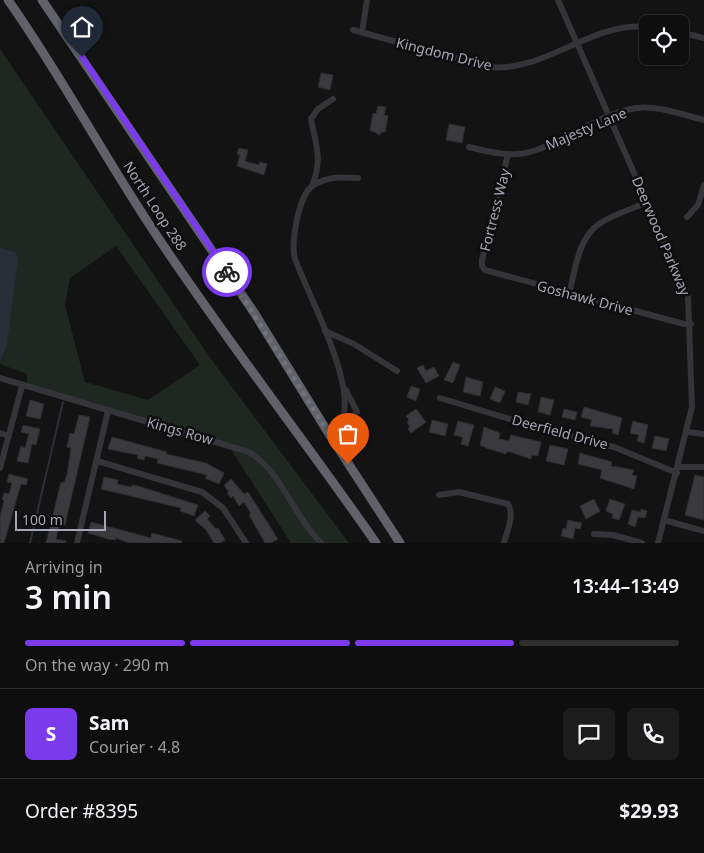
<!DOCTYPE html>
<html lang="en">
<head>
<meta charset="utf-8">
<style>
	:root { --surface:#0e0e0f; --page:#1c1c1d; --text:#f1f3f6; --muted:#9b9c9e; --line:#2e2e2f; --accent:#7c3aed }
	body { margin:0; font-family:"Noto Sans",sans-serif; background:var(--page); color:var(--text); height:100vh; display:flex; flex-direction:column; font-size:19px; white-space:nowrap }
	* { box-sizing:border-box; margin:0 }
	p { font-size:16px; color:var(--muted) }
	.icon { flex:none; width:28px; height:28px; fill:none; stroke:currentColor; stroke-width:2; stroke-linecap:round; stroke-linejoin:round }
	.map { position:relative; height:543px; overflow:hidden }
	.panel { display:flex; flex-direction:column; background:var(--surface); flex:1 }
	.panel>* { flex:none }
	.fabs { position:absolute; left:639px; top:15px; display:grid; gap:10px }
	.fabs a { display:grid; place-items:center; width:50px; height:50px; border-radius:8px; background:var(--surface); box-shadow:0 1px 4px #0004,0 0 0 1px var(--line); font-size:25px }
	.scale { position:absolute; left:15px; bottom:12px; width:91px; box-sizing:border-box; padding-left:5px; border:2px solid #a4a6b4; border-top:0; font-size:14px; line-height:18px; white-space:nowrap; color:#a4a6b4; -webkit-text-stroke:4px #0e0e0f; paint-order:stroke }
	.pin { position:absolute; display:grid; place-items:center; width:42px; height:42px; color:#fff; margin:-51px -21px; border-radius:50% 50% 50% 0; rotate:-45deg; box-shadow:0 0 5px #0007 }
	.pin .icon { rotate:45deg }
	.courier { position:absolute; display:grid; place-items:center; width:50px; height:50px; margin:-25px; border:4px solid #7c3aed; border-radius:50%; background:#fff; color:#222; box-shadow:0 1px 6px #0007 }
	.head em { font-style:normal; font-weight:600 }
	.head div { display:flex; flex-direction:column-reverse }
	.head { display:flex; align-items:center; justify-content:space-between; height:85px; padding:0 25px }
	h1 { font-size:32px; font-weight:600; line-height:38px }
	.bar { display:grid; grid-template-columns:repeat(4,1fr); gap:8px 5px; align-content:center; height:60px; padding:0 25px }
	.bar i { height:6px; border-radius:4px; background:var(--line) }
	.bar .current { background:var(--accent) }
	.bar p { grid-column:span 4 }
	.line { display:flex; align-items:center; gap:12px; padding:0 25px; border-top:1px solid var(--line) }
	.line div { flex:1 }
	.round { display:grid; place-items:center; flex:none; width:52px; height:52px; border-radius:8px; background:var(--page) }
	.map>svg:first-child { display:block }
	.green { fill:#1f2721; fill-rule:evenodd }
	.water { fill:#292e38 }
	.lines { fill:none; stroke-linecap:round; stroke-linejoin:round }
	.stream { stroke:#292e38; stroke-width:2 }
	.building { fill:#3a3a3e; stroke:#2d2d30 }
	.minor { stroke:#343439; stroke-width:6 }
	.highway { stroke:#60616a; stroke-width:9 }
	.done { stroke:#71737c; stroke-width:5; stroke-dasharray:0 9 }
	.route { stroke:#7c3aed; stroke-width:6 }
	.labels { text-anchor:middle; stroke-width:5; stroke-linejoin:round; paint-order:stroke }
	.street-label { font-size:14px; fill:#a4a6b4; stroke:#0e0e0f }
</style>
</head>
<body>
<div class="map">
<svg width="704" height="543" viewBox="0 0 704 543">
	<rect width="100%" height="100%" fill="#131314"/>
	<path class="green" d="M0,49L211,359L349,543H291L228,445L27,387V374L0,364ZM116,246L200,365L148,400L85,382L65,305L70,278Z"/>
	<path class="water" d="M0,248L15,252L18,258L7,344L0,363Z"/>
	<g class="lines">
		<path class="stream" d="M30,543L63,402"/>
	</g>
	<g class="building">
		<path d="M321,73L333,75L330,90L318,87Z"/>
		<path d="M378,106L386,107L384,115L388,116L385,132H381L380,135L370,130L373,113L376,114Z"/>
		<path d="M449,124L465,127L462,143L446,140Z"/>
		<path d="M239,148L248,150L245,161L259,165L260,162L267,164L264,175L237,166L240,155L237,154Z"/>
		<path d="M453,362L460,365L453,383L444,380Z"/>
		<path d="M423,365L426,371L434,367L439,376L426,383L417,368Z"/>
		<path d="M466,377L483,382L480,396L463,392Z"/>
		<path d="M411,386L420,389L416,401L407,397Z"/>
		<path d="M495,387L505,391L500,403L490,399Z"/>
		<path d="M518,392L531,394L528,405L516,402Z"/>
		<path d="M541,397L554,400L550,415L538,412Z"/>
		<path d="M30,400L44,404L40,419L26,416Z"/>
		<path d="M584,407L622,418L618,435L612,433L613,429L590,426L592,420L581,417Z"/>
		<path d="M416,409L426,422L411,433L408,429L410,427L407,422L409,420L406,416Z"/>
		<path d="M564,409L577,412L575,420L562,417Z"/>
		<path d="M79,415L90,417L65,525L59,524L56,539L66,541V543H46L61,482L64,483L67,475L71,448L67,447L70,433L74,434Z"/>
		<path d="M432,420L448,424L445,436L429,432Z"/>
		<path d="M458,421L474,425L468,446L461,444L463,437L454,435Z"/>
		<path d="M633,421L648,425L644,443L637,441L639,435L630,433Z"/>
		<path d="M23,425L40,429L36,445L32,444L28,463L17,461L21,446L25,448L29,434L21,432Z"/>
		<path d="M484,427L500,433L499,439L509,441L511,435L541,442L538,456L532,455L531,459L507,451L506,454L486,448L480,445Z"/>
		<path d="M655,436L669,439L666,451L652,448Z"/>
		<path d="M112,437L167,452L166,454L206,463L224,473L219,484L205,478L207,475L157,463L158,459L145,456L144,460L137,458L138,455L108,449Z"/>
		<path d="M550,445L568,449L564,465L546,461Z"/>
		<path d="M580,453L612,462L611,466L634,470L632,475L637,476L634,489L600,478L602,470L578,464Z"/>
		<path d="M9,474L28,479L26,485L21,484L4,543H0V516L4,500H2L4,493L9,494L12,483L7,482Z"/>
		<path d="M695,475L704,477V520L685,515Z"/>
		<path d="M104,477L118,480L117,484L131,487L132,485L138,486L198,505L194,516L180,511L181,508L101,489Z"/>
		<path d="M231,479L244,494L248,492L278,539L271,543H265L249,515L251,514L244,502L239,506L233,496L231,498L227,493L229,492L224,485Z"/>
		<path d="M594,499L600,511L586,519L580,506Z"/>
		<path d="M610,499L625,504L619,520L612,518L613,514L606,511Z"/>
		<path d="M641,509L647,511L645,518L638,517L635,527L628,524L632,510L640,512Z"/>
		<path d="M205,511L210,516L207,519L216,529L218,528L225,540L220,543H214L206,530L195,520Z"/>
		<path d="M568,520L582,523L580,529L575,528L573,539L561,536L563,528L566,529Z"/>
		<path d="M91,522L151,538L152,533L182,541L181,543H129L116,538V540L108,539L88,533Z"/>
	</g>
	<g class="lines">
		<g class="minor">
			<path d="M558,0L688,296L692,407L658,543"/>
			<path d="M353,30L489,67C545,73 591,21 648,27"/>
			<path d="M362,32L367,0"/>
			<path d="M680,32L704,38"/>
			<path d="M469,147C489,152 513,158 533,151C568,140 599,114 636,108C658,105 683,115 704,120"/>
			<path d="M508,154L482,260V266L485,270L684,324H691"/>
			<path d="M312,186C323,159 316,146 311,119L318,109L333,99"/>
			<path d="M687,217L698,205L704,185"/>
			<path d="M569,294C575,271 578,238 599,224C613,214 632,209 648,202"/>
			<path d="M325,331L354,344L397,371"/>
			<path d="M0,378L249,452C282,472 294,517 321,543"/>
			<path d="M440,398L516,421L614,447L677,473"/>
			<path d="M340,426L357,412L346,390"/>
			<path d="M687,432L704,434"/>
			<path d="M0,433L9,436"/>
			<path d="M329,434C332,431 338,428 340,425C361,391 308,295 295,259C290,243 299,193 314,185C329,176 342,177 358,178"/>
			<path d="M97,461L202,492L223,508L246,543"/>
			<path d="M679,467H704"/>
			<path d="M0,468L22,386"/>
			<path d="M439,495L459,492L508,504C515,515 507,531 504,543"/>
			<path d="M664,520L704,531"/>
			<path d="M594,534L613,535L642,543"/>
			<path d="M77,543L108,411"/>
		</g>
		<g class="highway">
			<path d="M8,0C61,75 104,157 155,233C225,339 304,439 376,543"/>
			<path d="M42,0L255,314L329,434L400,543"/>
		</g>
	</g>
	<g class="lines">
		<path class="done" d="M227,272L348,464"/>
		<path class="route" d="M82,57L227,272"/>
	</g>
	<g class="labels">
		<g class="street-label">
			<text transform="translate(444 54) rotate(14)" y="5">Kingdom Drive</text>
			<text transform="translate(586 129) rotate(-23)" y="5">Majesty Lane</text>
			<text transform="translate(155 206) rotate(57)" y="5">North Loop 288</text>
			<text transform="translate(495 210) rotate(-76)" y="5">Fortress Way</text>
			<text transform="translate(661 236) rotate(67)" y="5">Deerwood Parkway</text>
			<text transform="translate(585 298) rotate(15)" y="5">Goshawk Drive</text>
			<text transform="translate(180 431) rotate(16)" y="5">Kings Row</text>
			<text transform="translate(560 432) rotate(15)" y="5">Deerfield Drive</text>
		</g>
	</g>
</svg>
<div class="fabs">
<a><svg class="icon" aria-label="locate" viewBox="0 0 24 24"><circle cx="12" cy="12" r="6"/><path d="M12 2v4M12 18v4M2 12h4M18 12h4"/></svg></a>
</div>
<div class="scale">100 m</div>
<div class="pin" style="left:348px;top:464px;background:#ea580c"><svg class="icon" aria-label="bag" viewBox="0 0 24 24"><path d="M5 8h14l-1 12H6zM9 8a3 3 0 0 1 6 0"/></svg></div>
<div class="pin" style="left:82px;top:57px;background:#1f2937"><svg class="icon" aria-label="home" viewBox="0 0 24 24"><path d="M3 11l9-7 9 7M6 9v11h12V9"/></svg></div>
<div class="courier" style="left:227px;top:272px"><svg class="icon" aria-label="bike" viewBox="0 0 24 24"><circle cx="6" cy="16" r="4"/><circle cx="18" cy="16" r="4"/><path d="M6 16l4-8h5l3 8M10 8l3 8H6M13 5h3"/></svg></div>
</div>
<section class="panel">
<div class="head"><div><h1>3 min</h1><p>Arriving in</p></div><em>13:44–13:49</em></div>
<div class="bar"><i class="current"></i><i class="current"></i><i class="current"></i><i></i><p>On the way · 290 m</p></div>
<div class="line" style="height:90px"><b class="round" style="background:var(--accent);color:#fff">S</b><div><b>Sam</b><p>Courier · 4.8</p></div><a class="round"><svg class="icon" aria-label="chat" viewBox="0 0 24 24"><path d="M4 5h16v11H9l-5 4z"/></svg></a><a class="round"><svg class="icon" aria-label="phone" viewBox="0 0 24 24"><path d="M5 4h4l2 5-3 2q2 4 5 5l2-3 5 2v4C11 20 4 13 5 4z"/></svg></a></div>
<div class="line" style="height:65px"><div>Order #8395</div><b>$29.93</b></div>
</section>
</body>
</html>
